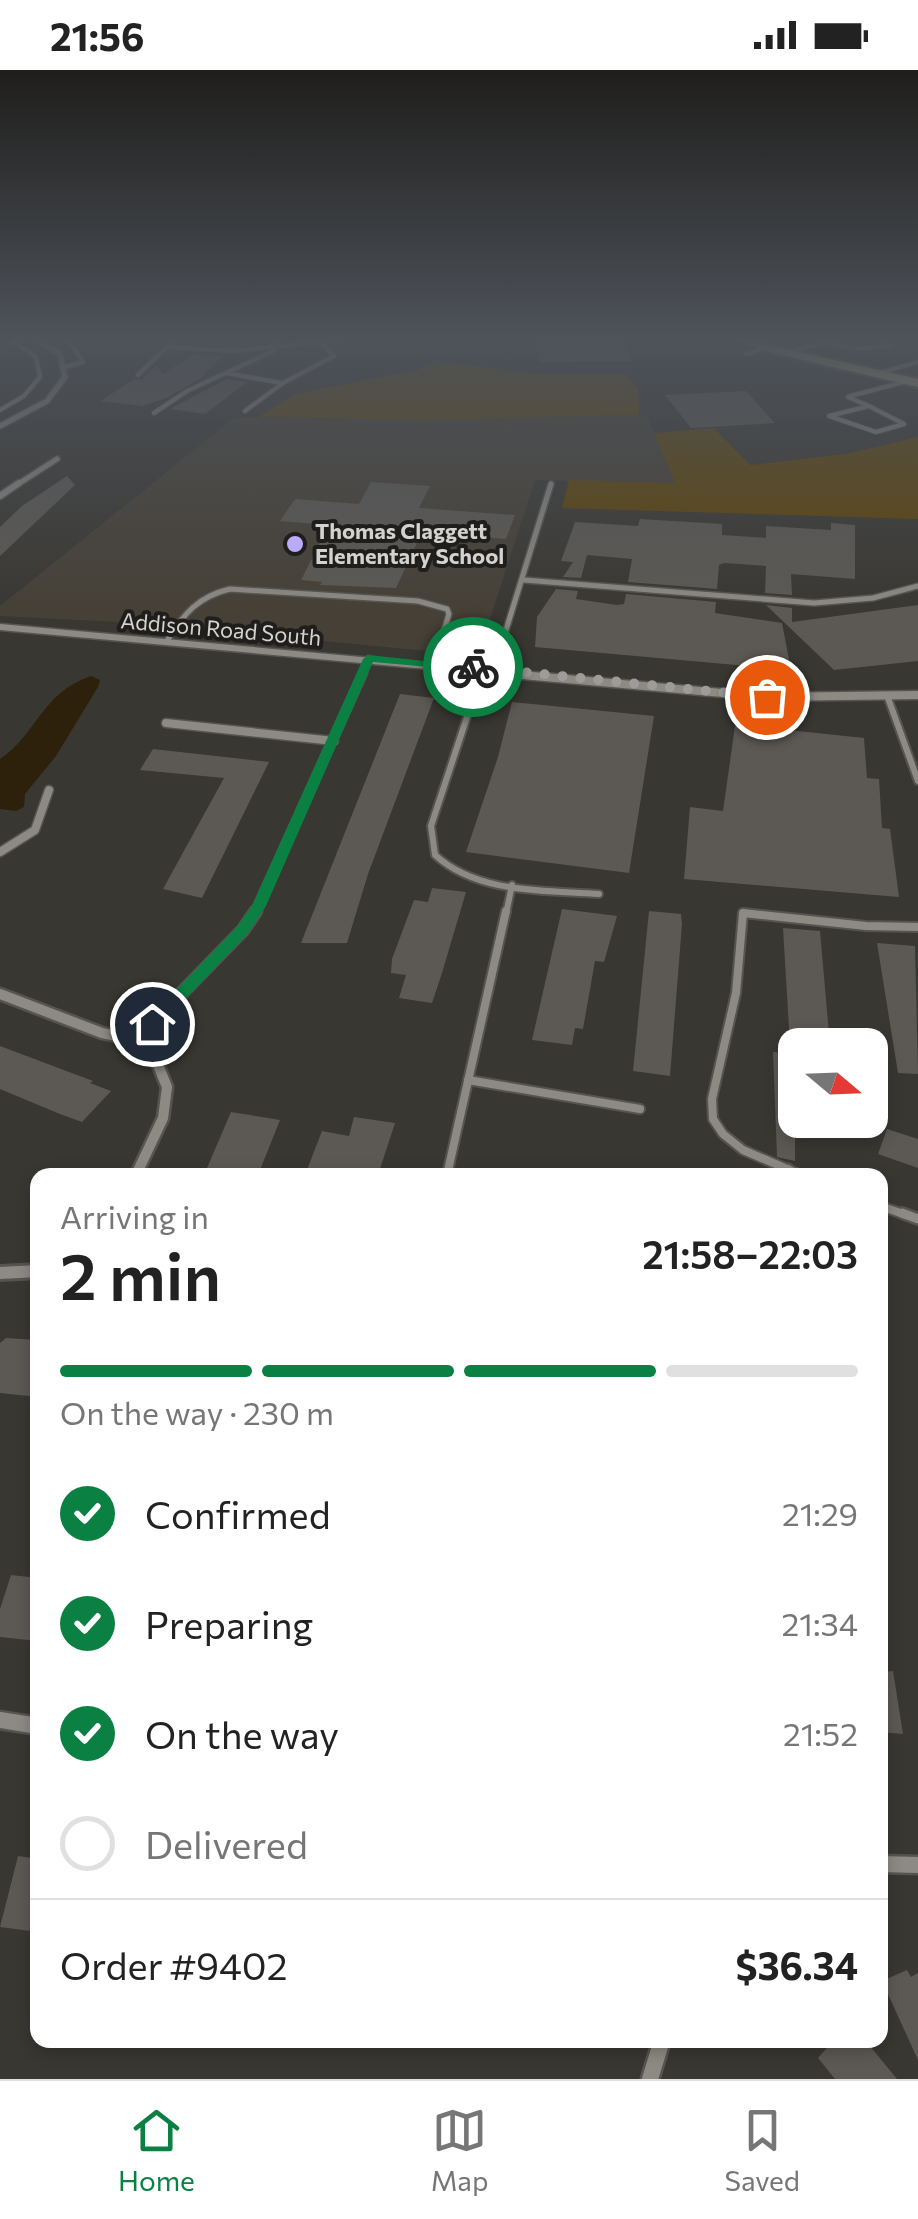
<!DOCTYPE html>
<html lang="en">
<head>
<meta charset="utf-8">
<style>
	:root { --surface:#fff; --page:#f6f6f6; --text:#222; --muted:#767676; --line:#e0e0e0; --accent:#0b8043 }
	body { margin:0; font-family:Commissioner,sans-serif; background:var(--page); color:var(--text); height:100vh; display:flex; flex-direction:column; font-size:38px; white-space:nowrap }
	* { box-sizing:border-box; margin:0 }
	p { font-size:32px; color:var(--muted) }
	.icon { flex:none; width:55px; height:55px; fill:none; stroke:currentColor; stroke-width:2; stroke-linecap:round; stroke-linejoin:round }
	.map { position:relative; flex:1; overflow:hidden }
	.panel { position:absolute; left:30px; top:1098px; width:858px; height:880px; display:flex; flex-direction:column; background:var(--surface); border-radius:20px; box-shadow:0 5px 15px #0003 }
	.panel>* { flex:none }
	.needle { width:65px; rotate:109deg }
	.fabs { position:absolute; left:778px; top:958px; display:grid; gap:20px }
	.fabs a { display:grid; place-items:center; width:110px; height:110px; border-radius:20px; background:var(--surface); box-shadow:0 5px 15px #0003; font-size:50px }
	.pin { position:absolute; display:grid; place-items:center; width:85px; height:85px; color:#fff; margin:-42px; border:5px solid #fff; border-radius:50%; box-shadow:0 2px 10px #0007 }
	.courier { position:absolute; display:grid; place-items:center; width:100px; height:100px; margin:-50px; border:8px solid #0b8043; border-radius:50%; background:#fff; color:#222; box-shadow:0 2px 12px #0007 }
	.head em { font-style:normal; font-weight:600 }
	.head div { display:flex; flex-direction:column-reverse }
	.head { display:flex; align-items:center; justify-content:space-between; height:170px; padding:0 30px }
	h1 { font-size:65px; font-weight:600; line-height:75px }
	.bar { display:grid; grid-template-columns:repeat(4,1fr); gap:15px 10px; align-content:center; height:120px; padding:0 30px }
	.bar i { height:12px; border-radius:8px; background:var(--line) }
	.bar .current { background:var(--accent) }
	.bar p { grid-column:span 4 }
	.line { display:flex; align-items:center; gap:25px; padding:0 30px; border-top:2px solid var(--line) }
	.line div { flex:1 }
	ol { padding:0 30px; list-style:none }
	li { display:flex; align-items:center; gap:30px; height:110px }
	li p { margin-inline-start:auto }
	li .icon { padding:10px; border-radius:50%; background:var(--accent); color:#fff; stroke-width:4 }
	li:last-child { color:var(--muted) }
	li i { width:55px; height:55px; border:5px solid var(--line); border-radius:50% }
	.status { display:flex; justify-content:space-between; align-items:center; height:70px; padding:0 50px; background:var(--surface); direction:ltr }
	.status svg { height:28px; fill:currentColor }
	.menu { display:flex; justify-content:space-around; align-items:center; height:140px; border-top:2px solid var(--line); background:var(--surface); font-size:28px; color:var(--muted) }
	.menu a { display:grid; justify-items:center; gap:5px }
	.menu .current { color:var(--accent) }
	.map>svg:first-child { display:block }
	.built { fill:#464036 }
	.green { fill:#604504 }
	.water { fill:#2d210b }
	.building { fill:#5c5954 }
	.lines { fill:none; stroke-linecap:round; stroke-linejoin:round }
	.service-far4-casing { stroke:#565450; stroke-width:6 }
	.service-far3-casing { stroke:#565450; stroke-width:8 }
	.service-far2-casing { stroke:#565450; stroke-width:10 }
	.service-far1-casing { stroke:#565450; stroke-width:12 }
	.service-casing { stroke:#565450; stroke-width:14 }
	.minor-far5-casing { stroke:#565450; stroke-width:8 }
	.minor-far4-casing { stroke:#565450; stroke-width:9 }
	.minor-far3-casing { stroke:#565450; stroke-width:11 }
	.minor-far2-casing { stroke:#565450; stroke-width:15 }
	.minor-far1-casing { stroke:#565450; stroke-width:18 }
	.minor-casing { stroke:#565450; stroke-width:21 }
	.primary-casing { stroke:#565450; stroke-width:5 }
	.service-far4 { stroke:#8d8a84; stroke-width:4 }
	.service-far3 { stroke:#8d8a84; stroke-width:5 }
	.service-far2 { stroke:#8d8a84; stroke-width:6 }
	.service-far1 { stroke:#8d8a84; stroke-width:8 }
	.service { stroke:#8d8a84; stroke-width:9 }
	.minor-far5 { stroke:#8d8a84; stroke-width:5 }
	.minor-far4 { stroke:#8d8a84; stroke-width:6 }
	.minor-far3 { stroke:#8d8a84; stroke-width:8 }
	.minor-far2 { stroke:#8d8a84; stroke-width:10 }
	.minor-far1 { stroke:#8d8a84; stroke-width:12 }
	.minor { stroke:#8d8a84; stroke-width:16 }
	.primary { fill:#b5a077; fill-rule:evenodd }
	.route { fill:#0b8043 }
	.done { stroke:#9d9c98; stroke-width:10; stroke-dasharray:0 18 }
	.poi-dot { fill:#b9abf7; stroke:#1f1e1c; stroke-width:4 }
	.labels { text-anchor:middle; stroke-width:8; stroke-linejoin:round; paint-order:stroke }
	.far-poi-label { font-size:22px; font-weight:bold; fill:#d3d2cf; stroke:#1f1e1c; text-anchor:start }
	.far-street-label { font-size:22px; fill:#d3d2cf; stroke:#1f1e1c }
</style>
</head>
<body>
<div class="status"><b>21:56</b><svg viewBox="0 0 49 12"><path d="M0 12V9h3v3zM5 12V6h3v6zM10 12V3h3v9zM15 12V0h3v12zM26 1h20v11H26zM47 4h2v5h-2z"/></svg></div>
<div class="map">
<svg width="918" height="2009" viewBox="0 0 918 2009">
	<rect width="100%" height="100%" fill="#393732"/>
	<path class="built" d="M646,345L676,413L535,410L478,586L137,553L0,546V536L235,347L424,350Z"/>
	<g class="green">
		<path d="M435,291L539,304H626L638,319L639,345L424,350L258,347L295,324L419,300Z"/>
		<path d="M714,358L750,395L846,384L918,367V449L562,438L569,410L675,413L654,363Z"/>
	</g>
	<path class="water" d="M91,606L100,610L98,617L56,686L25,724L24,737L16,741L0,739V689C38,663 41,623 91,606Z"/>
	<g class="building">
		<path d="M534,265H623L632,291L539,292Z"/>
		<path d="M193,284L222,286L200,309L166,328L143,336L101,331L134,309L141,310L155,296L164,304Z"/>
		<path d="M227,309L247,312L205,344L170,339Z"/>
		<path d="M746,321L775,353L691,358L665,325Z"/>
		<path d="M67,406L75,415L0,486V457L22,436Z"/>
		<path d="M371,412L430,416L419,438L515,445L506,469L422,462L396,518L320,515L322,512L301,510L329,455L280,451L295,429L359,434Z"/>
		<path d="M640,449L722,454V465L766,468V456L831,460V453L855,455V509L791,504L792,525L765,523L766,496L724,493L719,495L717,519L628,512L632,489L587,485L581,508L563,507L573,492L561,491L575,452L638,456Z"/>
		<path d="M556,519L578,521L576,529L617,535L624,534L626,524L716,532L715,543L782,553L791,600L535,577L537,547Z"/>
		<path d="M766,535L792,538V552L918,535V591L834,600Z"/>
		<path d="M400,624L434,628L368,804L347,873H301Z"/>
		<path d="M512,632L654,646L629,803L466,782L498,687Z"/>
		<path d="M742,655L864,668L867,708L879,709L882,758L890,759L899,827L684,809L690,737L723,741L735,656Z"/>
		<path d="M153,679L269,692L202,828L163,819L224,708L140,700Z"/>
		<path d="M432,818L466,822L442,903L432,933L399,928L406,905L391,903L392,889L414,830L428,832Z"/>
		<path d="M562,839L617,846L604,892L595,891L583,959L575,958L572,975L532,970Z"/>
		<path d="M649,841L681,844L682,854L670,1006L633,1001Z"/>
		<path d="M783,858L820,861L830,975H790Z"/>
		<path d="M877,873L915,876L918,1004L898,1003Z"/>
		<path d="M0,976L93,1011L90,1013L111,1021L82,1052L60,1044L0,1019Z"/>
		<path d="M773,982L795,984V1091L777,1087Z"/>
		<path d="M231,1042L280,1050L258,1105H204Z"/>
		<path d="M354,1047L395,1053L378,1105H305L322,1061L349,1066Z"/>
		<path d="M887,1059L918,1069V1098L878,1084Z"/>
		<path d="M6,1268L38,1270V1327L0,1323V1273Z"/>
		<path d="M11,1505L38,1508V1571L0,1567V1539Z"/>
		<path d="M893,1601L903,1664L880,1662V1602Z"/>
		<path d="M18,1786L38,1789V1862L0,1857Z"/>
		<path d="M907,1900L911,1907L918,1903V1990L882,1911Z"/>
		<path d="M834,1970H865L897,2009H835L818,1988Z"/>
	</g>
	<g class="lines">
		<defs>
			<g id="service-far4">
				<path d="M52,265L71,274L83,292L65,297"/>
				<path d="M815,265C839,281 865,280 892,275L866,265"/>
				<path d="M170,277L234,281L382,265"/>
				<path d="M791,281L825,273"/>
				<path d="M746,284L767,278"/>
				<path d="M227,303L281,313"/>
				<path d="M876,304L918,292"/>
				<path d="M138,305L179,265"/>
				<path d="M850,326L908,311"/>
				<path d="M848,327L869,336"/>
				<path d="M869,336L904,354L876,362L829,346Z"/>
				<path d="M0,340L24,326L40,307L36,287L14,272L27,265"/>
				<path d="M245,341L283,313L334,286L320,272L329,265"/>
				<path d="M154,343L187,321L273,281L277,276L270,265"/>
			</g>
			<g id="service-far3">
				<path d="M524,510L814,533L873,528L918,516"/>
				<path d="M167,571C183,544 199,526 230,519L418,531L447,539L449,544L434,594"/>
				<path d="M494,599L551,414"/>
				<path d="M509,605L511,601"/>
			</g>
			<g id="service-far2">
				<path d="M510,603L504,619L469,641L431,756L435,785C478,824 544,820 599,824"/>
				<path d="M888,628L918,711"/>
				<path d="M506,844L512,815"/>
				<path d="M743,844H752"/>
			</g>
			<g id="service-far1">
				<path d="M468,1010L640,1039"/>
				<path d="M447,1105L506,841"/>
				<path d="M801,1105L743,1080L723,1064L713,1049L712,1029L736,923L743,843L866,856L918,857"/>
				<path d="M880,1136L909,1146"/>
			</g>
			<path id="service" d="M902,1143L918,1149"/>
			<g id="minor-far5">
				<path d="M0,356L47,331L65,307L60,284L29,265"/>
				<path d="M15,416L57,389"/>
			</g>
			<g id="minor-far4">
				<path d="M0,426L19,413"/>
				<path d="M0,557L526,605"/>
				<path d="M362,605L369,589"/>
			</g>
			<g id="minor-far3">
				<path d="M499,603L767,627L918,625"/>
				<path d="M166,653L334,671"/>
				<path d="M0,782L35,760L49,720"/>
				<path d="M254,844L363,603"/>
			</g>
			<g id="minor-far2">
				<path d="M0,924L102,963L136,970L158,995L167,1017L163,1048L136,1105"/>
				<path d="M136,970L243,860L256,841"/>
				<path d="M785,1105L788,1100"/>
			</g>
			<path id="minor-far1" d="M0,1203L38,1201"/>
			<g id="minor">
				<path d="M0,1650L38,1656"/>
				<path d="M880,1794L918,1795"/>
				<path d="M650,2009L662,1970"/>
			</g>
			<path id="primary" d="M726,265H742L772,276L918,309V317L765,281Z"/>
		</defs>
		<use href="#service-far4" class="service-far4-casing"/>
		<use href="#service-far3" class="service-far3-casing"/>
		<use href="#service-far2" class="service-far2-casing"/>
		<use href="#service-far1" class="service-far1-casing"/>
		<use href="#service" class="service-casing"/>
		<use href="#minor-far5" class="minor-far5-casing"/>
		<use href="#minor-far4" class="minor-far4-casing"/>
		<use href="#minor-far3" class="minor-far3-casing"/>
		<use href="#minor-far2" class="minor-far2-casing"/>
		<use href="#minor-far1" class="minor-far1-casing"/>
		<use href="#minor" class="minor-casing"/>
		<use href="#primary" class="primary-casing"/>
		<use href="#service-far4" class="service-far4"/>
		<use href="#service-far3" class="service-far3"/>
		<use href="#service-far2" class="service-far2"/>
		<use href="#service-far1" class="service-far1"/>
		<use href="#service" class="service"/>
		<use href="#minor-far5" class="minor-far5"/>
		<use href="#minor-far4" class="minor-far4"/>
		<use href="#minor-far3" class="minor-far3"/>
		<use href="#minor-far2" class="minor-far2"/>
		<use href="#minor-far1" class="minor-far1"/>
		<use href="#minor" class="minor"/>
		<use href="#primary" class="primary"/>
	</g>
	<linearGradient id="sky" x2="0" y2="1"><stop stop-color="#1f1e1c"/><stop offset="0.49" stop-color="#4e535a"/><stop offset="1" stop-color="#4e535a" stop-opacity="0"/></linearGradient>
	<rect width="918" height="546" fill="url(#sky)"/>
	<path class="route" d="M369,585L478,597L473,601L373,592L266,836L248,863L158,958H147V950L238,856L252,836L363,589Z"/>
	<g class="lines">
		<path class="done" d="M473,597L767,627"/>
	</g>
	<circle class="poi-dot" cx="295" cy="474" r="10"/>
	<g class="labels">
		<g class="far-poi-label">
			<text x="315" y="469">Thomas Claggett<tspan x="315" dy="25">Elementary School</tspan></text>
		</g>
		<g class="far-street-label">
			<text transform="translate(221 559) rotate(5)" y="8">Addison Road South</text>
		</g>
	</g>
</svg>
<div class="fabs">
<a><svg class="needle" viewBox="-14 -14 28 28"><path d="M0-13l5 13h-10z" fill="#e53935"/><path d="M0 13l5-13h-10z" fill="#767676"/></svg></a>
</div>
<div class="pin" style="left:767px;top:627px;background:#ea580c"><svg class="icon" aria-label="bag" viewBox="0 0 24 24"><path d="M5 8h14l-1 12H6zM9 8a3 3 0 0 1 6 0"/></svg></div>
<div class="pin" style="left:152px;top:954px;background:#1f2937"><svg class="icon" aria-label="home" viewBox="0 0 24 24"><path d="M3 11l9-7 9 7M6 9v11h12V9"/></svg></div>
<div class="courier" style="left:473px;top:597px"><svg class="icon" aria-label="bike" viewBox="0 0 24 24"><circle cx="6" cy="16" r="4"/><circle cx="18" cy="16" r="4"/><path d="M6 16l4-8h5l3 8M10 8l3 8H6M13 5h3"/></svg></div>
<section class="panel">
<div class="head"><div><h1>2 min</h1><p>Arriving in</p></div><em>21:58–22:03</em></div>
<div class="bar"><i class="current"></i><i class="current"></i><i class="current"></i><i></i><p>On the way · 230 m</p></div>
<ol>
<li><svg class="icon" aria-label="check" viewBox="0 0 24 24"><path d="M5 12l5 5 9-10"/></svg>Confirmed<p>21:29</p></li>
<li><svg class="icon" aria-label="check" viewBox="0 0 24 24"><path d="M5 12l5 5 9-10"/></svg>Preparing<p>21:34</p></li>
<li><svg class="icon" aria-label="check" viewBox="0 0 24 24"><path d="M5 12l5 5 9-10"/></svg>On the way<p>21:52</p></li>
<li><i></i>Delivered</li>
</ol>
<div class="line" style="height:130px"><div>Order #9402</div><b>$36.34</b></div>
</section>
</div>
<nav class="menu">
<a class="current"><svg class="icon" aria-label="home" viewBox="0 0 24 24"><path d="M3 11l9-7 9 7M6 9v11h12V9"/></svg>Home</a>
<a><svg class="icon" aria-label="map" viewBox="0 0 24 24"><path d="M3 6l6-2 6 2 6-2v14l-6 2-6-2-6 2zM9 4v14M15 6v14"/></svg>Map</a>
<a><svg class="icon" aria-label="saved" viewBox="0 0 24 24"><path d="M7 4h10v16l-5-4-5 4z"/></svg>Saved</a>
</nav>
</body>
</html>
